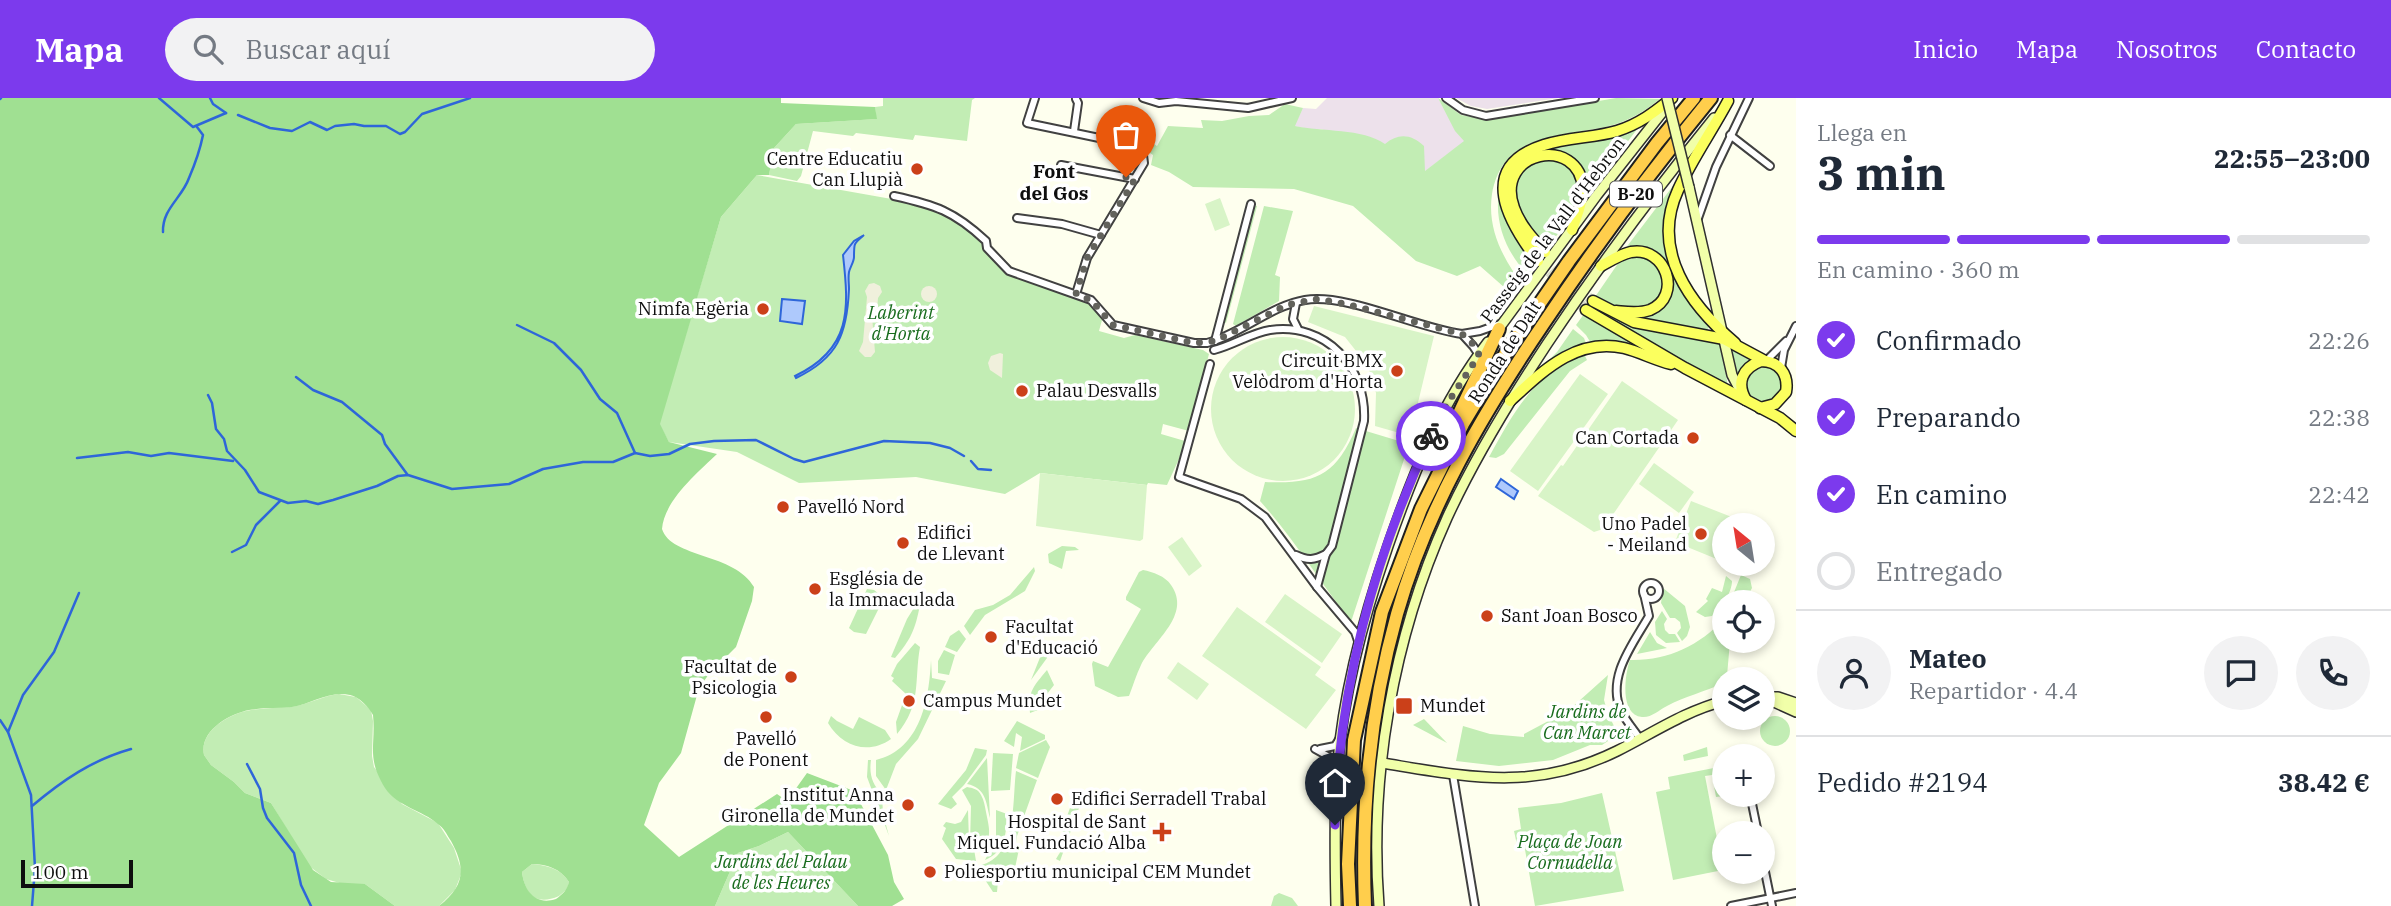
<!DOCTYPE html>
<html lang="es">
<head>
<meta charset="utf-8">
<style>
	:root { --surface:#fff; --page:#f2f2f3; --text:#1f2937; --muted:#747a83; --line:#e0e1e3; --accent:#7c3aed }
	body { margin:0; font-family:"IBM Plex Serif",serif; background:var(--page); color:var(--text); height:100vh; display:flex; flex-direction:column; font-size:26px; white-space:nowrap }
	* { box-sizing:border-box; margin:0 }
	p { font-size:23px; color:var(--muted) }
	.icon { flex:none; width:38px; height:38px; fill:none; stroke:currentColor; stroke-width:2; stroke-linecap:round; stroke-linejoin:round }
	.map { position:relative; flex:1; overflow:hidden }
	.panel { display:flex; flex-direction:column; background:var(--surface); width:595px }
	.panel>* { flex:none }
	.needle { width:46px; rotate:330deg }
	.fabs { position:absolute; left:1712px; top:415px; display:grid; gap:14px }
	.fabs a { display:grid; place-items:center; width:63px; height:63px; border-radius:50%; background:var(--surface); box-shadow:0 4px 10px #0003; font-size:35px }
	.scale { position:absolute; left:21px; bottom:18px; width:112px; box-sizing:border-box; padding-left:7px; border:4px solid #0e0e0e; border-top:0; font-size:19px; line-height:24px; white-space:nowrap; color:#0e0e0e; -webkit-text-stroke:5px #fff; paint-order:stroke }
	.pin { position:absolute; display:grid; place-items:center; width:60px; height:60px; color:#fff; margin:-72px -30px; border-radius:50% 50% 50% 0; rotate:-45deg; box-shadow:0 0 7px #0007 }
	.pin .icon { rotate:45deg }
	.courier { position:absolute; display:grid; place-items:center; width:70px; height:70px; margin:-35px; border:5px solid #7c3aed; border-radius:50%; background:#fff; color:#222; box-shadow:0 2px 9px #0007 }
	.headline em { font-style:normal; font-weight:700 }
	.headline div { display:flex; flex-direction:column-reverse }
	.headline { display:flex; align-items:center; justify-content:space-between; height:119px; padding:0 21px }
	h1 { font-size:46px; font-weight:700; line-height:52px }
	.bar { display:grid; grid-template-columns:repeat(4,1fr); gap:10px 7px; align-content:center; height:84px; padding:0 21px }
	.bar i { height:9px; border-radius:5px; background:var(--line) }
	.bar .selected { background:var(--accent) }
	.bar p { grid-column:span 4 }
	.line { display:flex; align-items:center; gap:18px; padding:0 21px; border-top:2px solid var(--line) }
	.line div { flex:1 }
	.round { display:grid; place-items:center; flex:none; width:74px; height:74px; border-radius:37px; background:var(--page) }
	ol { padding:0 21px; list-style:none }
	li { display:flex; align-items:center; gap:21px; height:77px }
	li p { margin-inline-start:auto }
	li .icon { padding:7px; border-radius:50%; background:var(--accent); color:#fff; stroke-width:4 }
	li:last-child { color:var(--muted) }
	li i { width:38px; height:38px; border:4px solid var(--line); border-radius:50% }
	header { display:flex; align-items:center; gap:42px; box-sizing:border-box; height:98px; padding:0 35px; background:var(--accent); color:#fff }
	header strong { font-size:33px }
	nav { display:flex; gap:38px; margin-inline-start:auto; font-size:24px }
	.search { width:490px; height:63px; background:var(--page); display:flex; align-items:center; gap:18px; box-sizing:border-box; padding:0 24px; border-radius:38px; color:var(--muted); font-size:26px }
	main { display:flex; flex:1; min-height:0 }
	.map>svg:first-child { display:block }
	.industrial { fill:#ede1eb }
	.green { fill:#c2edb4 }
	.forest { fill:#a0e092; fill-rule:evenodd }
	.pitch { fill:#d8f4c7 }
	.plaza { fill:#f0f0dc }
	.water { fill:#aec9fc; stroke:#2e66d9; stroke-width:2 }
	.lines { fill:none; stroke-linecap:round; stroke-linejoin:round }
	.stream { stroke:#2e66d9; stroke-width:2.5 }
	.primary-tunnel { stroke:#dadbcc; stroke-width:10; stroke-dasharray:10 5; stroke-linecap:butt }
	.street-casing { stroke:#414141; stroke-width:10 }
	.secondary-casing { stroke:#303030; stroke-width:12 }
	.primary-casing { stroke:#1f1f1f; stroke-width:13 }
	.highway-casing { stroke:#1f1f1f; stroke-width:16 }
	.street { stroke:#fff; stroke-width:6 }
	.secondary { stroke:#f1ffa9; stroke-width:9 }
	.primary { stroke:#fbff5e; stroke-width:10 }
	.highway { stroke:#ffce4c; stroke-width:12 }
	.secondary-bridge-casing { stroke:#303030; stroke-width:12; stroke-linecap:butt }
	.secondary-bridge { stroke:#f1ffa9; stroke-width:9 }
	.done { stroke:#62625c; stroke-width:7; stroke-dasharray:0 12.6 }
	.route { stroke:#7c3aed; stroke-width:9 }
	.poi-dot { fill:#cb4019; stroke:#fff; stroke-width:2.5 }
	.labels { text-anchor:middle; stroke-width:7; stroke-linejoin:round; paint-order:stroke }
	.shield { fill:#fff; stroke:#565656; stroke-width:2 }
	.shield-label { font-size:16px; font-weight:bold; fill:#0e0e0e }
	.poi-label { font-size:18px; fill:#0e0e0e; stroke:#fff; text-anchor:start }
	.street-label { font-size:18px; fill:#0e0e0e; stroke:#fff }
	.park-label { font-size:18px; font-style:italic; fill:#186c1d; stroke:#fff }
	.neighbourhood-label { font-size:19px; font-weight:bold; fill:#0e0e0e; stroke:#fff }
</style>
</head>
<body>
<header>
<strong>Mapa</strong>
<div class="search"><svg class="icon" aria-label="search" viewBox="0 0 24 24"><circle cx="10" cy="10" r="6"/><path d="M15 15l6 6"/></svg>Buscar aquí</div>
<nav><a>Inicio</a><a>Mapa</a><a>Nosotros</a><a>Contacto</a></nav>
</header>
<main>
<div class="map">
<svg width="1796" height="808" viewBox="0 0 1796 808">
	<rect width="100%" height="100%" fill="#feffee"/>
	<g class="industrial">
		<path d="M1327,0H1438L1456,33L1465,43L1424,74V49L1385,47L1320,31L1314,32L1294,28L1303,10L1316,11Z"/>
		<path d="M1456,0H1558L1487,11L1471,8Z"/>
	</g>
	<g class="green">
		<path d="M883,0H975L972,2L967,43L915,37L913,42L856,35L853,38L813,33L801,78L797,83L769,77L774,50L796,26L876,21L875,9L883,8Z"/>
		<path d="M1438,0L1461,17L1489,22L1616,0L1660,1C1645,13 1630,22 1613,27C1564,40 1503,32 1492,96C1487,130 1502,159 1522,186L1513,197L1480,168L1457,178L1416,163L1353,108L1294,91L1193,89L1169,74L1151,67L1153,57L1127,40L1134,33L1157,48L1168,28L1203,30L1201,22L1222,23L1249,18L1269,17L1285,6L1303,10L1295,28C1321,34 1363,30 1385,46C1398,35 1411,36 1424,48L1425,73L1464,43L1455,33Z"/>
		<path d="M1641,26L1585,100C1591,35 1493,44 1510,107C1516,127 1530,142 1542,157L1541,159C1523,138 1499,113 1508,83C1518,42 1572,45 1605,38C1617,35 1629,31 1641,26Z"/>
		<path d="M1558,60C1562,63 1568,67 1572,70C1595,95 1562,130 1547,150L1520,115L1514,83L1528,64Z"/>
		<path d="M757,77L931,108L977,138L1012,177L1089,204L1102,222L1099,233L1124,240L1135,237L1203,252L1209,256L1189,333L1163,326L1161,336L1185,343L1179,361L1167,387L1148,385L1147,387L1040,375L1005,396L916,379L799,385L737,354L669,344L659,326L721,119Z"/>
		<path d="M1679,80L1667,145L1710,227L1707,232L1648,223L1628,217L1662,206L1667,167L1625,151Z"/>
		<path d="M1502,81C1501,122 1511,135 1536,166L1528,177C1503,151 1491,116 1502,81Z"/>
		<path d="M1254,107L1257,108L1226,225L1224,224Z"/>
		<path d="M1264,108L1293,113L1275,177L1280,179L1279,203L1236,228L1233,226Z"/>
		<path d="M1639,156L1659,165L1665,190C1647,220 1623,214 1595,199L1619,164L1627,161L1626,157Z"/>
		<path d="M1591,206L1629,226L1720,244L1729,275L1726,276L1728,289L1611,224L1589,209Z"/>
		<path d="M1584,216L1647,253L1592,247L1586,237L1576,227Z"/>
		<path d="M1573,231L1584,240L1587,248L1540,271L1557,254Z"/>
		<path d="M1734,250L1755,261L1744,268L1738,278L1732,255Z"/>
		<path d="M1582,257L1585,258L1587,262L1570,273L1504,356L1496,360L1489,359C1512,317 1534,275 1582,257Z"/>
		<circle cx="1764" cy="287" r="18"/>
		<path d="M1356,330L1409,346L1351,524C1320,484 1294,441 1260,403L1265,384C1315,386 1335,379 1356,330Z"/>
		<path d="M1062,448L1075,449L1079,452L1066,453L1062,471L1049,465L1048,456Z"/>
		<path d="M1034,469L1035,473L1025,493L985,517L970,537L964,528L975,512L993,507L1010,497Z"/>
		<path d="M1143,472C1153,474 1165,478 1171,487C1192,517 1154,542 1141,567C1136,577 1133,588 1129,598L1118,599L1095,588L1092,566L1093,563L1108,569L1141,511L1126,502V499L1139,474Z"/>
		<path d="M1741,477L1750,481L1752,490L1744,504H1730Z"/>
		<path d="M1726,478L1732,483C1732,495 1721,510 1712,518L1705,519L1696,514L1708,503L1706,501L1712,490L1722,494Z"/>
		<path d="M1663,490L1685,508L1690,529L1687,538L1682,543L1677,535L1681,530L1680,524L1675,520H1670L1661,505Z"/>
		<path d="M867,491L874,492L884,500L866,536L854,534L849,530Z"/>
		<path d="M917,505L920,507C915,532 911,541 895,560L891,559L907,521Z"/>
		<path d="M1662,513L1667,521L1664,526L1665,532L1669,536H1675L1680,544L1666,545L1656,537L1655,524Z"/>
		<path d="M1724,521V542L1730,543L1727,578L1723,585C1705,594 1685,598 1667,608C1659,612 1651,620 1642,619C1619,617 1625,575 1630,562C1667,563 1699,548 1724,521Z"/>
		<path d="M959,532L966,541L957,554L945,549L950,538Z"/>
		<path d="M1650,534L1657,545L1667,550L1637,556Z"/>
		<path d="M1047,542V560L1031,582Z"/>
		<path d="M915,545L920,549C914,583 922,606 897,636L896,624L906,596L892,583L894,580L891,578L897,566Z"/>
		<path d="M944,552L955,557L949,577L938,575V563Z"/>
		<path d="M931,562L932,580L946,583L918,641L896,666L886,692L876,678V662C921,651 929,601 931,562Z"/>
		<path d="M1047,572L1054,587L1047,596L1048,608L1030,615C1028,593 1033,589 1047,572Z"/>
		<path d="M1608,577L1604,602L1608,616L1617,634L1614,639L1602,647H1590L1553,662L1499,668L1456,663L1463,628L1490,636L1524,639V636L1569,612Z"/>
		<path d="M339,596L356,599L371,612L373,623L372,658L374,669L402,706L438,725L454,750L462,774L455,792L439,808H395L365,786H343L326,781L309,768L271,705L245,695L234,684L211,667L204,657C199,632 231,615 251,612C264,610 278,610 290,609C307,607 322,598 339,596Z"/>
		<circle cx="1775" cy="633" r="15"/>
		<path d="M831,618L837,623L853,631L859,619L885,632L891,641C869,657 842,649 828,625Z"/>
		<path d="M1424,621L1447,645L1413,627Z"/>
		<path d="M1017,623L1045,637V641L1020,653L1022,639L1016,635L1014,649L1004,643Z"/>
		<path d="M1046,642L1050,649L1038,680L1016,670L1019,655Z"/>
		<path d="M1707,649L1708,658L1684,663L1683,657Z"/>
		<path d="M975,650L987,652L986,657L964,687L952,699L957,706L951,711L938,706L966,672Z"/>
		<path d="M993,655L1013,656L1010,692L991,693Z"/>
		<path d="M987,660L990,720C986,704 986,690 967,686Z"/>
		<path d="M868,662H871C869,676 872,686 882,696L883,716L889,738L867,679Z"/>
		<path d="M1724,668V696L1731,697L1716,699L1712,677L1705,678L1723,772L1673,782L1656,694L1670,691L1668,679Z"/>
		<path d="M1016,673L1037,682L1017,738L1016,745L1019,751L1015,770L1007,768L999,771L997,794H993L976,768C1018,763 1012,705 1016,673Z"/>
		<path d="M967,689C973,690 978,691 981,697C984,702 985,709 986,714C989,730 996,750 970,745L971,708L962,692Z"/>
		<path d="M1602,695L1624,793L1535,808L1524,746L1517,747L1514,733L1521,731L1518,710L1561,705Z"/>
		<path d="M1075,709L1079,710L1060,763L1056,761C1062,751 1070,743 1062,732L1070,710L1074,711Z"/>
		<path d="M968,712L969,744L957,742L955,747L974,751L976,763L956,761L942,741L946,730L943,728L946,724L955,726L961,724Z"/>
		<path d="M996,712L1007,716C1006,736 1006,753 985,762L996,741Z"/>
		<path d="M788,734L858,808H715L738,755L759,748Z"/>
		<path d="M532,766C547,767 561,771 569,784C568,791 565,793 559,798C536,808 525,797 522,774Z"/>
		<path d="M1279,795L1292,800L1298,808H1271L1274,798Z"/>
	</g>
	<path class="forest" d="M0,0H781V5L875,9L877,21L796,26L774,50L769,77H757L721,119L660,326L669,344L717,356C697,375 664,403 662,431C671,460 735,455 754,489L752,503L736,549L709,576L699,590L681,655L659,685L644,727L679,759L777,696L787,703L807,675L854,693L888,757L894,784L904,801L892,808H858L788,734L759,748L738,755L715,808H439C465,788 466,770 451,743C447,737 444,730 438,726C422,712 398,709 385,690C366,659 376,649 373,617C369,609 359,599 350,597C330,592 311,606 292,609C278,611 263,609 249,612C229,616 199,633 204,657L211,667L234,684L245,695L271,705L313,772L331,784L365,786L395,808H0ZM532,766C547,766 561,771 569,784C567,792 563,796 556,801C535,808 524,792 522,774Z"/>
	<g class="pitch">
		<path d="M1220,100L1230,127L1215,133L1205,106Z"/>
		<path d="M1314,208L1434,238L1410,338L1375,328L1376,295L1368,268L1345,239L1308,224Z"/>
		<circle cx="1283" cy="311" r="72"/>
		<path d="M1580,276L1608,296L1538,393L1510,373Z"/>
		<path d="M1622,283L1678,322L1603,431L1594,434L1538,398L1561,367L1563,368Z"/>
		<path d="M1654,365L1694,394L1679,415L1639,386Z"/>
		<path d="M1040,375L1147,387L1143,441L1140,443L1036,428Z"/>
		<path d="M1691,403L1752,427H1724V464L1675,444Z"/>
		<path d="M1182,439L1202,468L1189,478L1168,449Z"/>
		<path d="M1285,496L1342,536L1322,565L1265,524Z"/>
		<path d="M1237,509L1321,569L1315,577L1336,592L1306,631L1202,558Z"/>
		<path d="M1178,564L1209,586L1197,602L1167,580Z"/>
	</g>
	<g class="plaza">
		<path d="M874,185L880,188L882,194L878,200L877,212L873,213L872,218L875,254L871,259H865L859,253L863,244L867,199L865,193L869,186Z"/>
		<circle cx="929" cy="196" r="8"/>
		<path d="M1000,255L1003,256L1002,280L990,272L988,265L991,258Z"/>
	</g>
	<g class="water">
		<path d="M864,137C854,146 854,144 854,159C854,164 850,169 849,174C848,180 849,186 849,191C847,236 838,260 796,280L795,278C852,251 849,211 843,157L854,143Z"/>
		<path d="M782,201L805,203L802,226L780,223Z"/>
		<path d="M1501,381L1518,393L1514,401L1496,389Z"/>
	</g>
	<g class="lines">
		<g class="stream">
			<path d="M159,0L193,29L226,15"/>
			<path d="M210,0L213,6L226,15"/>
			<path d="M0,1L1,0"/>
			<path d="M238,17L270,30L292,33L310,24L327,32L335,28L354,26L364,28H386L400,36L405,34L422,16L470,0"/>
			<path d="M163,134C162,111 182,100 189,80C195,66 200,52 203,37L197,29"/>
			<path d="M517,227L554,245L581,272L600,301L617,315L635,355"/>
			<path d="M296,279L313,292L342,304L382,337L385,346L407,376"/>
			<path d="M208,297L212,305L216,331L224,341L227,353L245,372L259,394L288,405L306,403L318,406L333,402L377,388L398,378L408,377L452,391L509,386L543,371L583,364H613L635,355L650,358L669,356L690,346L714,343L756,342L794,361L804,364L884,343L930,345L950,350L964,358"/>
			<path d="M77,360L128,354L151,358L169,355L233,363"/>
			<path d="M971,363L978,371L991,372"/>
			<path d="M232,454L246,447L256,427L280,403"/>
			<path d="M0,622L8,634L31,697L35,770L32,808"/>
			<path d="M8,634L23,597L54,554L79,495"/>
			<path d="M247,666L260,691L263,710L267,720L294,755L301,787L311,808"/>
			<path d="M32,708C63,682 92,662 131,651"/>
		</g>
		<g class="primary-tunnel">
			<path d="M1546,156L1576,189L1593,203"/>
			<path d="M1539,163L1586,212"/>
		</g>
		<defs>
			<g id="street">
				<path d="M1035,0L1027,25L1128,46L1143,57L1144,65L1087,160L1076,196"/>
				<path d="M1143,0L1159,5L1176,3L1248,10L1292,0"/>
				<path d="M1446,0L1463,12L1486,18L1595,0"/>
				<path d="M1074,33L1078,5L1076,1"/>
				<path d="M1730,37L1770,68"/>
				<path d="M1061,67L1135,81"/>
				<path d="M894,98C935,107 954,113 986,143L987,150L1009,173L1091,202L1113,227L1194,245H1207C1241,236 1270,208 1305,202C1347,195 1417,230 1462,236L1473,248L1479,257"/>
				<path d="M1017,120L1062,126L1101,137"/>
				<path d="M1697,123L1716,69L1749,0"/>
				<path d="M1296,205L1293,221L1298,231"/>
				<path d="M1462,236L1480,233L1500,226"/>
				<path d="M1215,243L1251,106"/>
				<path d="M1214,252C1234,247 1251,235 1270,232C1326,224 1367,269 1364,323L1332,448L1326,456L1317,489"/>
				<path d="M1766,263L1786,243"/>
				<path d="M1210,266L1179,379L1241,401L1265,419L1317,489L1355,534L1358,543"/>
				<path d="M1781,270L1784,252L1796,228"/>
				<path d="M1296,457C1308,463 1314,462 1326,456"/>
				<circle cx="1651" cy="493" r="8"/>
				<path d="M1640,641C1634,632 1626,623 1621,613C1606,579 1633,546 1649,518L1644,496"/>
				<path d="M1315,651L1333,661L1335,669"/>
				<path d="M1320,651L1335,648L1340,640"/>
				<path d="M1453,677L1475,808"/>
				<path d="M1750,696L1758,735"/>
				<path d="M1762,759L1772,808"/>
				<path d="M1731,808L1796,795"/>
			</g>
			<g id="secondary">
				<path d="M1689,89L1732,277L1743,298"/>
				<path d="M1497,233L1597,97L1668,7"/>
				<path d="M1763,599L1796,614"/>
				<path d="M1764,599H1778L1796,605"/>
				<path d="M1382,665C1469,679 1534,694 1617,653C1653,635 1685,613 1724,603"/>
				<path d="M1336,808C1335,764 1334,720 1337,675C1342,598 1363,521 1388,448C1413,376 1441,305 1488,244"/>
				<path d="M1379,808C1369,678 1393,540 1447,420C1475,359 1510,302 1547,246C1599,168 1655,93 1714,20"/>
			</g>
			<g id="primary">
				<path d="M1728,3C1712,33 1692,61 1678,92C1650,153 1690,207 1735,245"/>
				<path d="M1545,154C1533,141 1520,127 1514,110C1493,52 1580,36 1583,91C1583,105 1576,119 1572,132"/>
				<path d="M1538,163C1509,125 1475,69 1544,47C1568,39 1594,40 1617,33C1639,26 1655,14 1672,0"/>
				<path d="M1601,168C1610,163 1621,156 1631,154C1666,148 1683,198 1650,212C1639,216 1627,214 1616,213"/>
				<path d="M1593,203L1634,224L1724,241L1765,263"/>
				<path d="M1586,212L1685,270L1780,320L1796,333"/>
				<path d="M1746,302C1736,285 1742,270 1761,263C1779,263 1789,276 1786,294L1775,306L1760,310"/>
				<path d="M1510,303C1542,274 1576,239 1624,250C1640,254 1655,262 1671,266"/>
			</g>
			<g id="highway">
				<path d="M1438,360L1499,231"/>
				<path d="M1350,808L1348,766L1354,642L1382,514L1421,411L1463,326L1507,253L1569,163L1657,45L1694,0"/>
				<path d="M1365,808C1361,708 1370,612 1397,516C1427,410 1483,315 1544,225C1596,147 1652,72 1711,0"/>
			</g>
		</defs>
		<use href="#street" class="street-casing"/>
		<use href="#secondary" class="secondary-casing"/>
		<use href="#primary" class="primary-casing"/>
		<use href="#highway" class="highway-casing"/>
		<use href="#street" class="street"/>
		<use href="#secondary" class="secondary"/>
		<use href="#primary" class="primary"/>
		<use href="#highway" class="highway"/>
		<defs>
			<path id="secondary-bridge" d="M1667,0L1689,89"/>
		</defs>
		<use href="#secondary-bridge" class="secondary-bridge-casing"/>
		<use href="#secondary-bridge" class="secondary-bridge"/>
	</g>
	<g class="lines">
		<path class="done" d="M1126,79L1135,81L1087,160L1076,196L1091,202L1113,227L1194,245L1215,243L1287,207L1317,201L1346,206L1462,236L1474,247L1479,257L1447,306L1431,338"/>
		<path class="route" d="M1335,727C1338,593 1374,459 1431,338"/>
	</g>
	<g class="poi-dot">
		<circle cx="917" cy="71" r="7"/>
		<circle cx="763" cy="211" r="7"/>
		<circle cx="1397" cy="273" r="7"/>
		<circle cx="1022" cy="293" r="7"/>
		<circle cx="1693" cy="340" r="7"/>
		<circle cx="783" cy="409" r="7"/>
		<circle cx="1701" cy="436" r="7"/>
		<circle cx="903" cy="445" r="7"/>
		<circle cx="815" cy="491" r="7"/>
		<circle cx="1487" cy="518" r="7"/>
		<circle cx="991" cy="539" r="7"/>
		<circle cx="791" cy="579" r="7"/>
		<circle cx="909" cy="603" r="7"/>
		<rect x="1395" y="599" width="18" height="18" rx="3.5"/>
		<circle cx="766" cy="619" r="7"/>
		<circle cx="1057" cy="701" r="7"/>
		<circle cx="908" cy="707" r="7"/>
		<path d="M1158.5 723.5h7v7h7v7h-7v7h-7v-7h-7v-7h7z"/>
		<circle cx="930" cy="774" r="7"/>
	</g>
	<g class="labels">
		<rect class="shield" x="1610" y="83.5" width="52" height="25" rx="5"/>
		<g class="shield-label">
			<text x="1636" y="102">B-20</text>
		</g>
		<g class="poi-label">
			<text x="903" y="67" text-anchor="end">Centre Educatiu<tspan x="903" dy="21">Can Llupià</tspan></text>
			<text x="749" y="217" text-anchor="end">Nimfa Egèria</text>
			<text x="1383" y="269" text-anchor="end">Circuit BMX<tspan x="1383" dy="21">Velòdrom d'Horta</tspan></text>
			<text x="1036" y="299">Palau Desvalls</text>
			<text x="1679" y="346" text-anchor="end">Can Cortada</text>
			<text x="797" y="415">Pavelló Nord</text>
			<text x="1687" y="432" text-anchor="end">Uno Padel<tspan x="1687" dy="21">- Meiland</tspan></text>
			<text x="917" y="441">Edifici<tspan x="917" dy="21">de Llevant</tspan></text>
			<text x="829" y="487">Església de<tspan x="829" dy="21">la Immaculada</tspan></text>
			<text x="1501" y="524">Sant Joan Bosco</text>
			<text x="1005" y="535">Facultat<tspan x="1005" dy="21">d'Educació</tspan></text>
			<text x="777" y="575" text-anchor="end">Facultat de<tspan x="777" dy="21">Psicologia</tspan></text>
			<text x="923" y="609">Campus Mundet</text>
			<text x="1420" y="614">Mundet</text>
			<text x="766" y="647" text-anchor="middle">Pavelló<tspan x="766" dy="21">de Ponent</tspan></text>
			<text x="894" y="703" text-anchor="end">Institut Anna<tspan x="894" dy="21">Gironella de Mundet</tspan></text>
			<text x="1071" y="707">Edifici Serradell Trabal</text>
			<text x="1146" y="730" text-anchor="end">Hospital de Sant<tspan x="1146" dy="21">Miquel. Fundació Alba</tspan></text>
			<text x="944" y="780">Poliesportiu municipal CEM Mundet</text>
		</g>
		<g class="street-label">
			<text transform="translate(1553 132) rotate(-53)" y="6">Passeig de la Vall d'Hebron</text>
			<text transform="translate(1505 254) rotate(-57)" y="6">Ronda de Dalt</text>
		</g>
		<g class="park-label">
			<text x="901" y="221">Laberint<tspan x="901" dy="21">d'Horta</tspan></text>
			<text x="1587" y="620">Jardins de<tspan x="1587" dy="21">Can Marcet</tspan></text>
			<text x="1570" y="750">Plaça de Joan<tspan x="1570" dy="21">Cornudella</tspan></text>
			<text x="781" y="770">Jardins del Palau<tspan x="781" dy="21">de les Heures</tspan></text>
		</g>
		<g class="neighbourhood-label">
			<text x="1054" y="80">Font<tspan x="1054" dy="22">del Gos</tspan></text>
		</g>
	</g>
</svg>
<div class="fabs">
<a><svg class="needle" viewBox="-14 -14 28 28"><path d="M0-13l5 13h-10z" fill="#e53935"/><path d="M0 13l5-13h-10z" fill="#747a83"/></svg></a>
<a><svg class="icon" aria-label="locate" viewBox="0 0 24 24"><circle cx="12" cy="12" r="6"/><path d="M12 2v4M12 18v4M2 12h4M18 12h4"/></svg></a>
<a><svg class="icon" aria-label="layers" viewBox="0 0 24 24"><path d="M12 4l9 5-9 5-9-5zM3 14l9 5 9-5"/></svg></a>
<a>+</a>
<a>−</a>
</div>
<div class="scale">100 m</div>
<div class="pin" style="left:1126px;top:79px;background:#ea580c"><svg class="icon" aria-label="bag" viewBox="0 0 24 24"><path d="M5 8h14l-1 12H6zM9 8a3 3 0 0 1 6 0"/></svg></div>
<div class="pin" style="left:1335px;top:727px;background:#1f2937"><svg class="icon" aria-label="home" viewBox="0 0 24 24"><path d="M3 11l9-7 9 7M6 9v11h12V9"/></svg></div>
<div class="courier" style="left:1431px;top:338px"><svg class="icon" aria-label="bike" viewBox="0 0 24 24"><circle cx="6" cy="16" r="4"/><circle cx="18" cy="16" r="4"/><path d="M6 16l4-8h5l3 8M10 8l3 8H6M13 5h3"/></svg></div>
</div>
<section class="panel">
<div class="headline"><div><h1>3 min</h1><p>Llega en</p></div><em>22:55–23:00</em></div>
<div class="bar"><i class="selected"></i><i class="selected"></i><i class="selected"></i><i></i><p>En camino · 360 m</p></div>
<ol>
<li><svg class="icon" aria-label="check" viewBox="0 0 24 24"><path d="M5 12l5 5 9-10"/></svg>Confirmado<p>22:26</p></li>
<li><svg class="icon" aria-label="check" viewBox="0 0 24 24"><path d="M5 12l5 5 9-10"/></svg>Preparando<p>22:38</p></li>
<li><svg class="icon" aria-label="check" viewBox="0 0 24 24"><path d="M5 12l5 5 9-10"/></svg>En camino<p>22:42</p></li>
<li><i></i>Entregado</li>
</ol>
<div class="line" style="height:126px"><a class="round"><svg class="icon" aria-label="person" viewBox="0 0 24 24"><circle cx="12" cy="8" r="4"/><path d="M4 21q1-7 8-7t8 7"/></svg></a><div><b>Mateo</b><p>Repartidor · 4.4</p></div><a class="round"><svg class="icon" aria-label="chat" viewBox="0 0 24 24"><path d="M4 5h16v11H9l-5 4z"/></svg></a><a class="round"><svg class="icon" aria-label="phone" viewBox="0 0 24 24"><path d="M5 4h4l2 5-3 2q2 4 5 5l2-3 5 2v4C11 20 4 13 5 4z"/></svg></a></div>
<div class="line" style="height:91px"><div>Pedido #2194</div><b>38.42 €</b></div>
</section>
</main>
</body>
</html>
